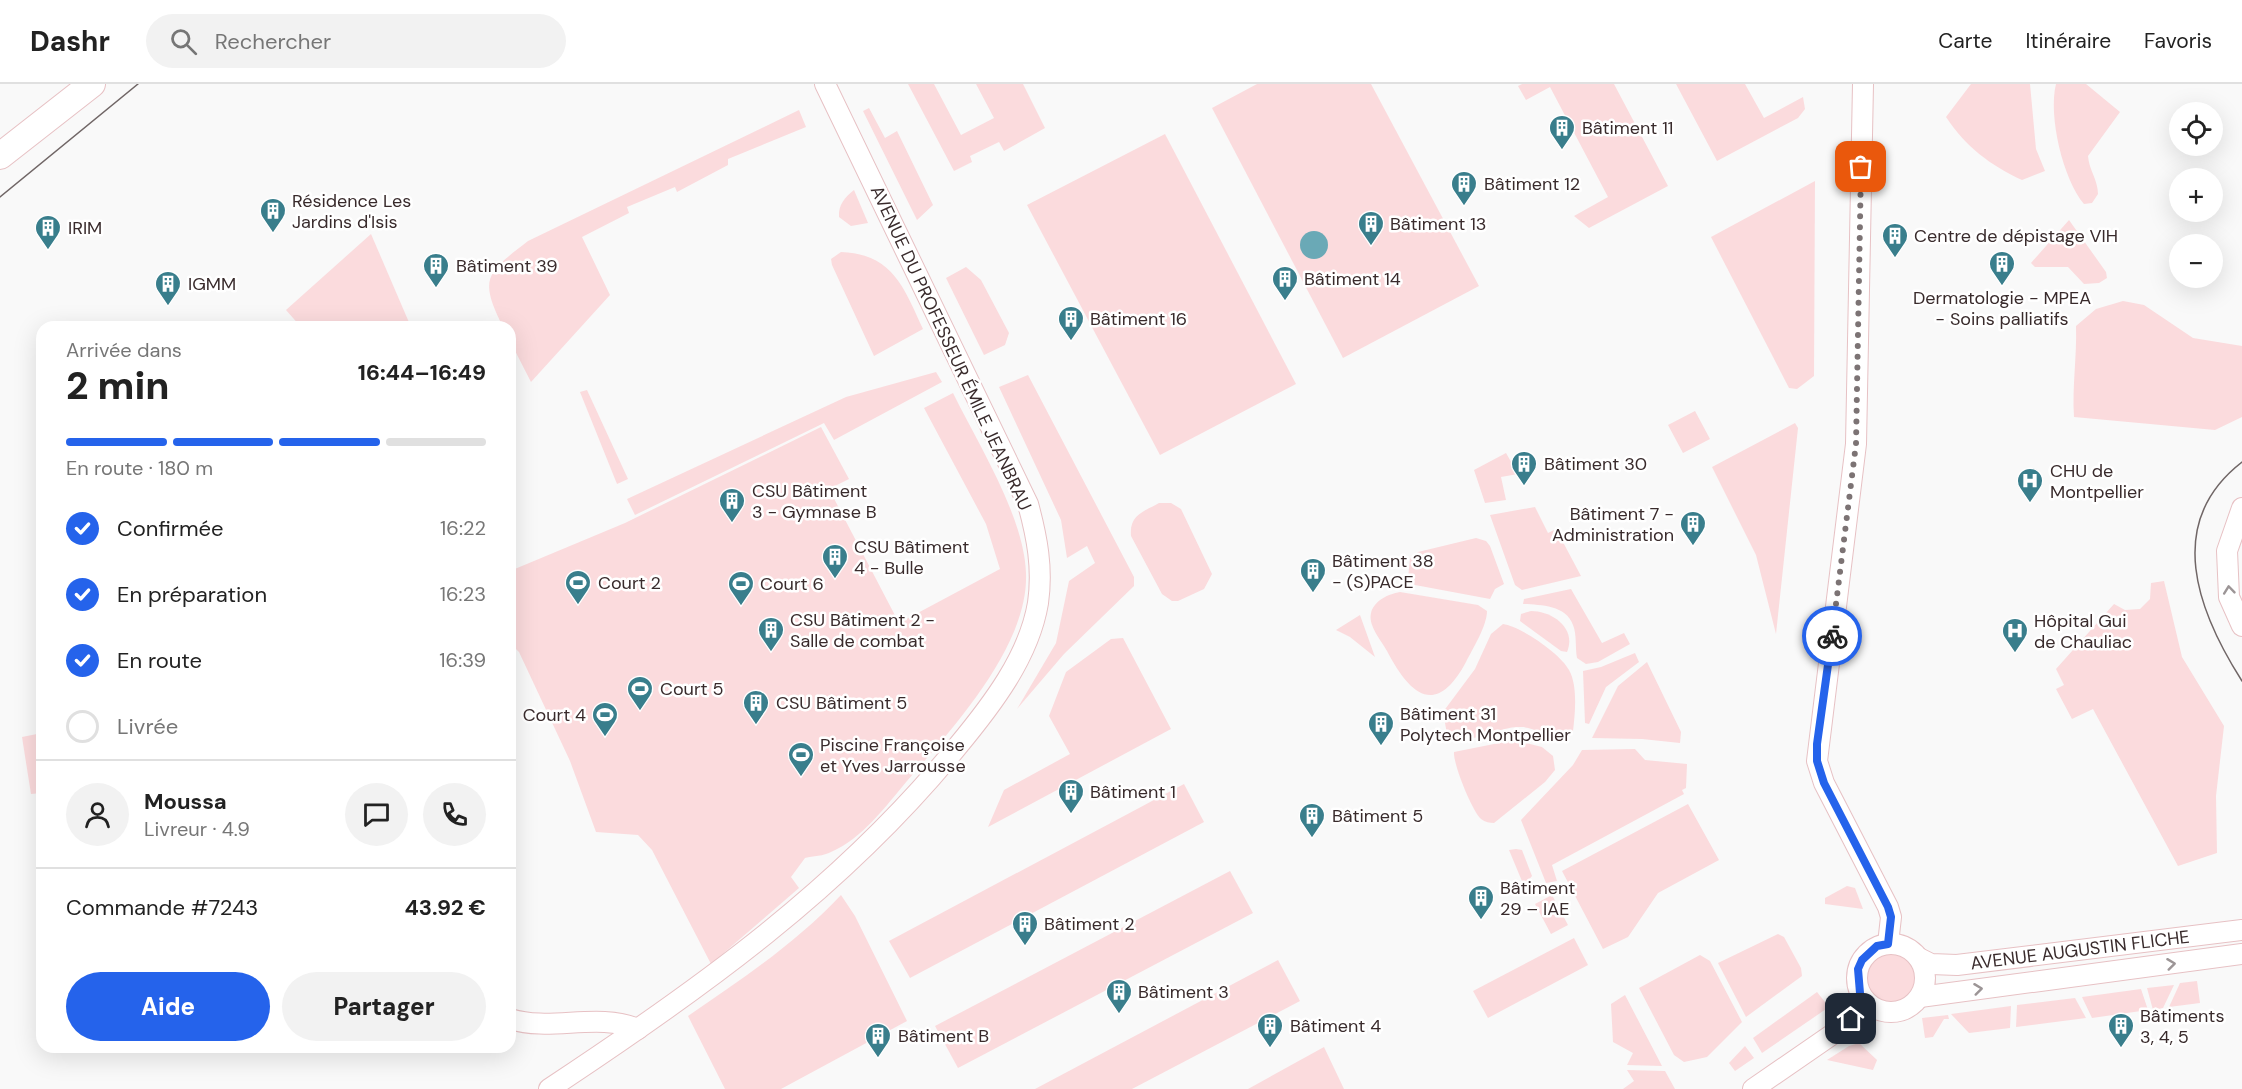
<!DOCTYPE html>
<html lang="fr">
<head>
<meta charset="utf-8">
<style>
	:root { --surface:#fff; --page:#f2f2f2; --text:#222; --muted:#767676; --line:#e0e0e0; --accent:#2563eb }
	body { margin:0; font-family:"DM Sans",sans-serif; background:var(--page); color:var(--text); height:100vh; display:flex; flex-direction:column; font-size:22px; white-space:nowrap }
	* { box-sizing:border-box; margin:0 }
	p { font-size:20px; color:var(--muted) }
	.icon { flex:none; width:33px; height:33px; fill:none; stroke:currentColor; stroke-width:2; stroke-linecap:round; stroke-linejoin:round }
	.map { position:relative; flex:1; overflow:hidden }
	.details { position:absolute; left:36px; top:237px; width:480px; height:732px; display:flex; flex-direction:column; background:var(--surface); border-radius:18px; box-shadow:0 6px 24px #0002 }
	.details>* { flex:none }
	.controls { position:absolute; left:2169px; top:18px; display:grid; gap:12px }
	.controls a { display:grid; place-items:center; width:54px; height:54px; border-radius:50%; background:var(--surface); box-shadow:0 6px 24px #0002; font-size:30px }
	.pin { position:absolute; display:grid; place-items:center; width:51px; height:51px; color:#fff; margin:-26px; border-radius:12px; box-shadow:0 3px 9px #0006 }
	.courier { position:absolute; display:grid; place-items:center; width:60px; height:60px; margin:-30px; border:4px solid #2563eb; border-radius:50%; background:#fff; color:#222; box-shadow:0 2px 8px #0007 }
	.overview em { font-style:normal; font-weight:800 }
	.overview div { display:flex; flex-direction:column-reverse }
	.overview { display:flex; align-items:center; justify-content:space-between; height:102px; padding:0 30px }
	h1 { font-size:39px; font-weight:800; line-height:45px }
	.bar { display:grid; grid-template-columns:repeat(4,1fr); gap:9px 6px; align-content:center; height:72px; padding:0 30px }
	.bar i { height:8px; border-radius:4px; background:var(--line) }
	.bar .current { background:var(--accent) }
	.bar p { grid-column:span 4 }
	.line { display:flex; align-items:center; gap:15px; padding:0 30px; border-top:2px solid var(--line) }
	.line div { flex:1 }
	.round { display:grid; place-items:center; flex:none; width:63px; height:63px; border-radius:32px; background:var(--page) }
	ol { padding:0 30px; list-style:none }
	li { display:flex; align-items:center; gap:18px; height:66px }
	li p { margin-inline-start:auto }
	li .icon { padding:6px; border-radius:50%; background:var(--accent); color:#fff; stroke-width:4 }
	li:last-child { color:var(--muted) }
	li i { width:33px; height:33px; border:3px solid var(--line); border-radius:50% }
	.button { display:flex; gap:12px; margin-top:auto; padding:12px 30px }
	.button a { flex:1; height:69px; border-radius:36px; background:var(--accent); color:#fff; font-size:24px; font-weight:800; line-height:69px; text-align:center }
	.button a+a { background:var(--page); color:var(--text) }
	header { display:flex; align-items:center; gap:36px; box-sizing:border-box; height:84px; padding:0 30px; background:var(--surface); border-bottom:2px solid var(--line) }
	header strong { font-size:28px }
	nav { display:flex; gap:33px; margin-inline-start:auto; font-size:21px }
	.search { width:420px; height:54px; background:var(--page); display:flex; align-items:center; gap:15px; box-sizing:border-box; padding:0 21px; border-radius:33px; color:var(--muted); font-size:22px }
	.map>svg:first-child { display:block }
	.green { fill:#fbdbdd }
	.water { fill:#6aa9b6 }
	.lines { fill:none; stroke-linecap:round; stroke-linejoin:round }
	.minor-casing { stroke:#e7c1c4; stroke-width:22 }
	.major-casing { stroke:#e7c1c4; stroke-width:28 }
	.minor { stroke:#fff; stroke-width:20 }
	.major { stroke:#fff; stroke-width:26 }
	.tram { stroke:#706666; stroke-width:1.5 }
	.oneway { stroke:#9c9596 }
	.done { stroke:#7c7374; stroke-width:6; stroke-dasharray:0 10.8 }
	.route { stroke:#2563eb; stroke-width:8 }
	.labels { text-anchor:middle; stroke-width:5; stroke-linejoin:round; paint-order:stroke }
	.poi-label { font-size:18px; fill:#392b2c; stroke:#fff; text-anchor:start }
	.street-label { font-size:18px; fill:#392b2c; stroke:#fff }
</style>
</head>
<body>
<header>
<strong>Dashr</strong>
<div class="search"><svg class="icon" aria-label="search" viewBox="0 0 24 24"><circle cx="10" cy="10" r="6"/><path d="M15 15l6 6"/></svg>Rechercher</div>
<nav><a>Carte</a><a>Itinéraire</a><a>Favoris</a></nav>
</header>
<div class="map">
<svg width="2242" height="1005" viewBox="0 0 2242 1005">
	<rect width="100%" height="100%" fill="#f9f9f9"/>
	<g class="green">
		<path d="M908,0H934L961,51L994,34L976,0H1023L1045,44L1004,67L999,58L970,72L972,78L954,87Z"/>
		<path d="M1257,0H1371L1479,202L1343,274L1212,24Z"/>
		<path d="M1522,0H1614L1668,102L1589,144L1574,132L1608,113L1550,3L1526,16L1518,2Z"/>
		<path d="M1676,0H1745L1764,34L1803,13L1805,25L1798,34L1717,77Z"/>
		<path d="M1971,0H2030L2036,65L2045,87L2022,96C1990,81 1966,63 1946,33Z"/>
		<path d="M2056,0H2086L2120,28L2088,72C2089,86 2098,96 2098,110L2092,119L2084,120C2063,95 2048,32 2056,0Z"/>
		<path d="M869,24L885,54L897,47L933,121L917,136L863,27Z"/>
		<path d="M799,26L806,43L728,75V81L677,108L675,103L627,123L629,129L582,153L610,211L531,298L510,257V243H503C478,193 487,189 528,157Z"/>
		<path d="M1165,50L1296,300L1160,371L1027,121Z"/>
		<path d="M1815,97L1814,292L1797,305L1789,304L1711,153Z"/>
		<path d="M854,106L868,139L851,142L839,133C838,121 845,113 854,106Z"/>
		<path d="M2069,136L2106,188L2107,194L2099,199L2084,200L2068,183H2035L2031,179Z"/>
		<path d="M371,150L411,243H301L286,226Z"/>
		<path d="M841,168C893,170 904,204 923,245L874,272L832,181L831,175Z"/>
		<path d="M966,183L981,196L1009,249L1005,261L984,271L946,194Z"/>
		<path d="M2123,217L2144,221L2193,254L2242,262V333L2215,346L2074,333C2072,303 2077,273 2076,242L2096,225Z"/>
		<path d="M936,288L942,298L834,356L824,339L635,431L627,415L846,313Z"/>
		<path d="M1028,291L1134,493V502L1064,570L1017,625L1056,559L1069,497L1095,479L1087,462L1067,474L1061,436L999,303Z"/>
		<path d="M587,306L628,395L617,400L580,308Z"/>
		<path d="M953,309C978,360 1024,432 1026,489C1029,562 952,645 907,697C886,722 862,755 831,768C824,772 813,772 805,774L791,793L799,804L711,880L652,766L638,751L596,748L570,677L519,568L510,559V487L625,439L821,343L849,395L829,405L899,539L1000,485L986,440L924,324Z"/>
		<path d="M1695,327L1710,355L1683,369L1668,341Z"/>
		<path d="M1795,339L1798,344L1776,550L1756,471L1712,383Z"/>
		<path d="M1506,369L1518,390L1501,393L1506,416L1485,419L1474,386Z"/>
		<path d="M1159,419H1171L1181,425L1212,490L1204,505L1178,517H1172L1162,510L1131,452C1129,431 1143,428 1159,419Z"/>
		<path d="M1535,423L1548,449L1556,445L1581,492L1522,506L1515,501L1490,431Z"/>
		<path d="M1476,454L1486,457L1490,462L1504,500L1495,505L1490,515L1415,501L1408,494L1410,475L1418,468Z"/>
		<path d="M2164,497L2182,573L2224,642L2216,712L2217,769L2178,782L2093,625L2072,635L2056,605L2064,601L2056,585L2114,520L2125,526L2140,525L2150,515L2151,499Z"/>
		<path d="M1571,505L1602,559L1624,549L1630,560L1598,578L1586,580L1577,574C1575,563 1577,551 1573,541C1566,521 1540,521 1523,520L1524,515Z"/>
		<path d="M1400,508L1478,521L1487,527C1487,542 1473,564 1466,578C1436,634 1410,611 1387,567C1381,556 1368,542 1371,529C1374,517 1388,510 1400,508Z"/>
		<path d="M1531,527C1552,527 1577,544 1567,568L1561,567L1520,537L1521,530Z"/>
		<path d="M1360,531L1375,573L1350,553L1336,546Z"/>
		<path d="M1503,540C1520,542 1561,570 1569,586C1578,602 1575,630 1573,647L1557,655C1546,652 1533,643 1521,643C1498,641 1468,665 1447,650L1443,628L1475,585L1491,550Z"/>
		<path d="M1123,554L1171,645L988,743L1004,706L1070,670L1049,632L1066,588L1111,555Z"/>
		<path d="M1635,569L1639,578L1606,603L1589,640L1585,639L1583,587L1601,583Z"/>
		<path d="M1647,578L1681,648L1680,659L1642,655L1592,654L1618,602Z"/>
		<path d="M42,649V709L31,710L22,653Z"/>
		<path d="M1514,656L1542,663L1553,672L1555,686L1545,698L1494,739C1490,739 1485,738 1481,735C1472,727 1453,680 1454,668Z"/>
		<path d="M1635,665L1645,676L1687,680L1686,704L1682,706L1684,710L1552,781L1557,797L1546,799L1521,736L1573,681L1582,666Z"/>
		<path d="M1184,700L1204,738L910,894L889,857Z"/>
		<path d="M1688,720L1719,776L1658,809L1628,853L1603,865L1562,787Z"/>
		<path d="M1516,765L1522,766L1532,792L1524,802L1509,766Z"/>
		<path d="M1230,787L1253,829L958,984L935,942Z"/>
		<path d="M1847,802L1855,804L1863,825L1825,820V814Z"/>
		<path d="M841,811L855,832L907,937L781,1005H725L688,932C742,895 796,859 841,811Z"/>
		<path d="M1552,811L1568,841L1551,850L1535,820Z"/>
		<path d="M1778,850L1784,853L1801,884L1802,892L1746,933L1718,879Z"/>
		<path d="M1574,854L1588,881L1488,934L1473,907Z"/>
		<circle cx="1891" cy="894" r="25"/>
		<path d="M1700,871L1710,877L1742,938L1707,973L1684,978L1674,971L1639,904Z"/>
		<path d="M1278,876L1300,917L1132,1005H1035Z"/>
		<path d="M2197,897L2200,919L2169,923L2180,899Z"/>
		<path d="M2174,901L2163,924L2153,926L2147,904Z"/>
		<path d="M2141,905L2148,926L2092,934L2082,913Z"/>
		<path d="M1817,908L1829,923L1762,969L1753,954Z"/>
		<path d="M1625,911L1662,982L1627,981L1633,969L1613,958L1611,920Z"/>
		<path d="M2075,914L2086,934L2016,943L2017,921Z"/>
		<path d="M2011,922L2010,944L1969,949L1951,930Z"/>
		<path d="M1948,931L1949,935H1944L1933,953L1925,954L1922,934Z"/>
		<path d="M1859,959L1877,976L1873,986L1827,976L1849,962Z"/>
		<path d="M1745,962L1754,974L1735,987L1729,979Z"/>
		<path d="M1324,963L1344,1005H1248Z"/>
		<path d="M1627,986L1665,987L1675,1005H1623L1634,997Z"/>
	</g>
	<circle class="water" cx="1314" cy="161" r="14"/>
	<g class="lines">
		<defs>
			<g id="minor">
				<path d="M1863,0L1856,360L1817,677L1824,699L1888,823L1891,833L1888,860"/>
				<path d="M2242,424L2227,467L2229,513L2242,542"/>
				<circle cx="1891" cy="894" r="34"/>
				<path d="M1919,874L1931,880L1957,881L2242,846"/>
				<path d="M1920,913L2242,870"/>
				<path d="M510,935C551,948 597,928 638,945"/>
				<path d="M549,1005C699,906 842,804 957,663C991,622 1029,573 1038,519C1043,484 1037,453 1028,420L825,0"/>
				<path d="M1753,1005L1843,943L1858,922L1860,909"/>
			</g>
			<path id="major" d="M0,72L92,0"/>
		</defs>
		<use href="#minor" class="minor-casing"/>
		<use href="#major" class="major-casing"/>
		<use href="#minor" class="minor"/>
		<use href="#major" class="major"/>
		<g class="tram">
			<path d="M0,113L138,0"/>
			<path d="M2242,378C2163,439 2198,528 2242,597"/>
		</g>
	</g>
	<defs><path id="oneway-chevron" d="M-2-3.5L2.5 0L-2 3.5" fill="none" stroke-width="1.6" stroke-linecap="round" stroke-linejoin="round" transform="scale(1.5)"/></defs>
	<g class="oneway">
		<use href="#oneway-chevron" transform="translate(2229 506) rotate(-96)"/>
		<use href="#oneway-chevron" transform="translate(2171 880) rotate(-7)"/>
		<use href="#oneway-chevron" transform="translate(1978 905) rotate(-7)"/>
	</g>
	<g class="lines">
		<path class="done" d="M1832,552L1856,360L1861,83"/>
		<path class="route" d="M1832,552L1817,660V677L1824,699L1888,823L1891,833L1888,860L1877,862L1862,876L1858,885L1860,909L1851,935"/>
	</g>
	<defs>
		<symbol id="building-pin" viewBox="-11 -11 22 30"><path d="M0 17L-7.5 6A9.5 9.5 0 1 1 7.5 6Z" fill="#397e8c" stroke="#fff"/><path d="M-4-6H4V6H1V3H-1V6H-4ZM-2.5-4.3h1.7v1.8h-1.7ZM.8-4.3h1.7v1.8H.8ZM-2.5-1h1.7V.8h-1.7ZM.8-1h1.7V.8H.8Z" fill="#fff"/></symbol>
		<symbol id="hospital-pin" viewBox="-11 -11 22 30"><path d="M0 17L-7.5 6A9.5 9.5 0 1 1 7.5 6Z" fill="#397e8c" stroke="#fff"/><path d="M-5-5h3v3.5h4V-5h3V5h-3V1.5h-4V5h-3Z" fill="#fff"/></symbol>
		<symbol id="stadium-pin" viewBox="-11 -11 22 30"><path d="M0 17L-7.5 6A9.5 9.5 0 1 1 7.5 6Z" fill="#397e8c" stroke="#fff"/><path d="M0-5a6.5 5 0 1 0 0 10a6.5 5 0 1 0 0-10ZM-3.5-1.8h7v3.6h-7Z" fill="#fff"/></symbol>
	</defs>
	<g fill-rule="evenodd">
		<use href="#building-pin" x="1547" y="29" width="30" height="40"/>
		<use href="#building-pin" x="1449" y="85" width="30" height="40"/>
		<use href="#building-pin" x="258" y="112" width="30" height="40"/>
		<use href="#building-pin" x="1356" y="125" width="30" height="40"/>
		<use href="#building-pin" x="33" y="129" width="30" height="40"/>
		<use href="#building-pin" x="1880" y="137" width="30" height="40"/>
		<use href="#building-pin" x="1987" y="165" width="30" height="40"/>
		<use href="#building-pin" x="421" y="167" width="30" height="40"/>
		<use href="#building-pin" x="1270" y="180" width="30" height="40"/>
		<use href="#building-pin" x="153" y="185" width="30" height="40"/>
		<use href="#building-pin" x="1056" y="220" width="30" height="40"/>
		<use href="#building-pin" x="1509" y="365" width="30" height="40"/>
		<use href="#hospital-pin" x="2015" y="382" width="30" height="40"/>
		<use href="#building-pin" x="717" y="402" width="30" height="40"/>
		<use href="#building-pin" x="1678" y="425" width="30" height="40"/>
		<use href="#building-pin" x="820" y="458" width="30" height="40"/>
		<use href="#building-pin" x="1298" y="472" width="30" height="40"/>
		<use href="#stadium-pin" x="563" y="484" width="30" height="40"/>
		<use href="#stadium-pin" x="726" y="485" width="30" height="40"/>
		<use href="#building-pin" x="756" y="531" width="30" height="40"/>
		<use href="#hospital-pin" x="2000" y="532" width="30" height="40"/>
		<use href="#stadium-pin" x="625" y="590" width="30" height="40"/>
		<use href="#building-pin" x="741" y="604" width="30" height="40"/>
		<use href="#stadium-pin" x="590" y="616" width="30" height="40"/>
		<use href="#building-pin" x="1366" y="625" width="30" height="40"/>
		<use href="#stadium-pin" x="786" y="656" width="30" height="40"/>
		<use href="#building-pin" x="1056" y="693" width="30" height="40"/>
		<use href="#building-pin" x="1297" y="717" width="30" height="40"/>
		<use href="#building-pin" x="1466" y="799" width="30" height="40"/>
		<use href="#building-pin" x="1010" y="825" width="30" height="40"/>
		<use href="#building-pin" x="1104" y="893" width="30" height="40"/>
		<use href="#building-pin" x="1255" y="927" width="30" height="40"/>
		<use href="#building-pin" x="2106" y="927" width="30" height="40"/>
		<use href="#building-pin" x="863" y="937" width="30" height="40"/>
	</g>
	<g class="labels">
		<g class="poi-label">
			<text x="1582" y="50">Bâtiment 11</text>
			<text x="1484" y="106">Bâtiment 12</text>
			<text x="292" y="123">Résidence Les<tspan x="292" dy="21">Jardins d'Isis</tspan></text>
			<text x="1390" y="146">Bâtiment 13</text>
			<text x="68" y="150">IRIM</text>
			<text x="1914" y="158">Centre de dépistage VIH</text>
			<text x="456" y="188">Bâtiment 39</text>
			<text x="1304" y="201">Bâtiment 14</text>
			<text x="188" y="206">IGMM</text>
			<text x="2002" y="220" text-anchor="middle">Dermatologie - MPEA<tspan x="2002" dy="21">- Soins palliatifs</tspan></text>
			<text x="1090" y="241">Bâtiment 16</text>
			<text x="1544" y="386">Bâtiment 30</text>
			<text x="2050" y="393">CHU de<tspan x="2050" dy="21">Montpellier</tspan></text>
			<text x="752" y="413">CSU Bâtiment<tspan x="752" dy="21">3 - Gymnase B</tspan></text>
			<text x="1674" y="436" text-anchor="end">Bâtiment 7 -<tspan x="1674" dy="21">Administration</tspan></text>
			<text x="854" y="469">CSU Bâtiment<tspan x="854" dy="21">4 - Bulle</tspan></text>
			<text x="1332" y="483">Bâtiment 38<tspan x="1332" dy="21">- (S)PACE</tspan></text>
			<text x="598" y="505">Court 2</text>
			<text x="760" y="506">Court 6</text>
			<text x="790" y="542">CSU Bâtiment 2 -<tspan x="790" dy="21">Salle de combat</tspan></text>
			<text x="2034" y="543">Hôpital Gui<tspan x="2034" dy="21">de Chauliac</tspan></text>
			<text x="660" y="611">Court 5</text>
			<text x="776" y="625">CSU Bâtiment 5</text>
			<text x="1400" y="636">Bâtiment 31<tspan x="1400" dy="21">Polytech Montpellier</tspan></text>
			<text x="586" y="637" text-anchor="end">Court 4</text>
			<text x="820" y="667">Piscine Françoise<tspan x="820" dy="21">et Yves Jarrousse</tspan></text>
			<text x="1090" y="714">Bâtiment 1</text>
			<text x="1332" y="738">Bâtiment 5</text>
			<text x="1500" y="810">Bâtiment<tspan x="1500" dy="21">29 – IAE</tspan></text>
			<text x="1044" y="846">Bâtiment 2</text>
			<text x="1138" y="914">Bâtiment 3</text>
			<text x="2140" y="938">Bâtiments<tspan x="2140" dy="21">3, 4, 5</tspan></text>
			<text x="1290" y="948">Bâtiment 4</text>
			<text x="898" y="958">Bâtiment B</text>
		</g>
		<g class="street-label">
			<text transform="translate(951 264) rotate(65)" y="6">AVENUE DU PROFESSEUR ÉMILE JEANBRAU</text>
			<text transform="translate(2080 866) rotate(-7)" y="6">AVENUE AUGUSTIN FLICHE</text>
		</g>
	</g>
</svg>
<div class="controls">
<a><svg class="icon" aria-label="locate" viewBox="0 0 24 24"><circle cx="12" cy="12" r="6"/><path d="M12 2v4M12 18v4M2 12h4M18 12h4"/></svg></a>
<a>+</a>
<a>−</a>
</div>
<div class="pin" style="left:1861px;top:83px;background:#ea580c"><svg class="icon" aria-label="bag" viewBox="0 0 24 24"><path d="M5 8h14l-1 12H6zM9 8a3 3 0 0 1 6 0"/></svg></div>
<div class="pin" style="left:1851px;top:935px;background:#1f2937"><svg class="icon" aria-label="home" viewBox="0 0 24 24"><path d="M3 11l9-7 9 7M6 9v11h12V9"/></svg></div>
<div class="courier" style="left:1832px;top:552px"><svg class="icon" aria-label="bike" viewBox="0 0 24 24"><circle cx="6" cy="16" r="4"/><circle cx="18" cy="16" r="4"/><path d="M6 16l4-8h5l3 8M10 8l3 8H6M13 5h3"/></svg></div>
<section class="details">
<div class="overview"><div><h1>2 min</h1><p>Arrivée dans</p></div><em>16:44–16:49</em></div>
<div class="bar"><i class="current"></i><i class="current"></i><i class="current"></i><i></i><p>En route · 180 m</p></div>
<ol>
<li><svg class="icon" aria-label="check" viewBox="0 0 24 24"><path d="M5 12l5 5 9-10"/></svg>Confirmée<p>16:22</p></li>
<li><svg class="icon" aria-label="check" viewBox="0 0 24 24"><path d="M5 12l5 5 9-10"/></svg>En préparation<p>16:23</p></li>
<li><svg class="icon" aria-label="check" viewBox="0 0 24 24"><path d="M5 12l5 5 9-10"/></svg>En route<p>16:39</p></li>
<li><i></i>Livrée</li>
</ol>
<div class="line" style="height:108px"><a class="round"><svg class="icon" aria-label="person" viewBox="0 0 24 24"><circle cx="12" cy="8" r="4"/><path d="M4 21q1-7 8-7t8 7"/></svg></a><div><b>Moussa</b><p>Livreur · 4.9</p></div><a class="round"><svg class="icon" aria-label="chat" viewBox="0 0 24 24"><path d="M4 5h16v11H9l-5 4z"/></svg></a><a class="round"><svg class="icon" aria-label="phone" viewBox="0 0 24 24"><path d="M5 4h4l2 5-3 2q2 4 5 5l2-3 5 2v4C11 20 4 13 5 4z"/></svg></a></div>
<div class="line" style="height:78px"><div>Commande #7243</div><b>43.92 €</b></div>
<div class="button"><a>Aide</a><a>Partager</a></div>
</section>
</div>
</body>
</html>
